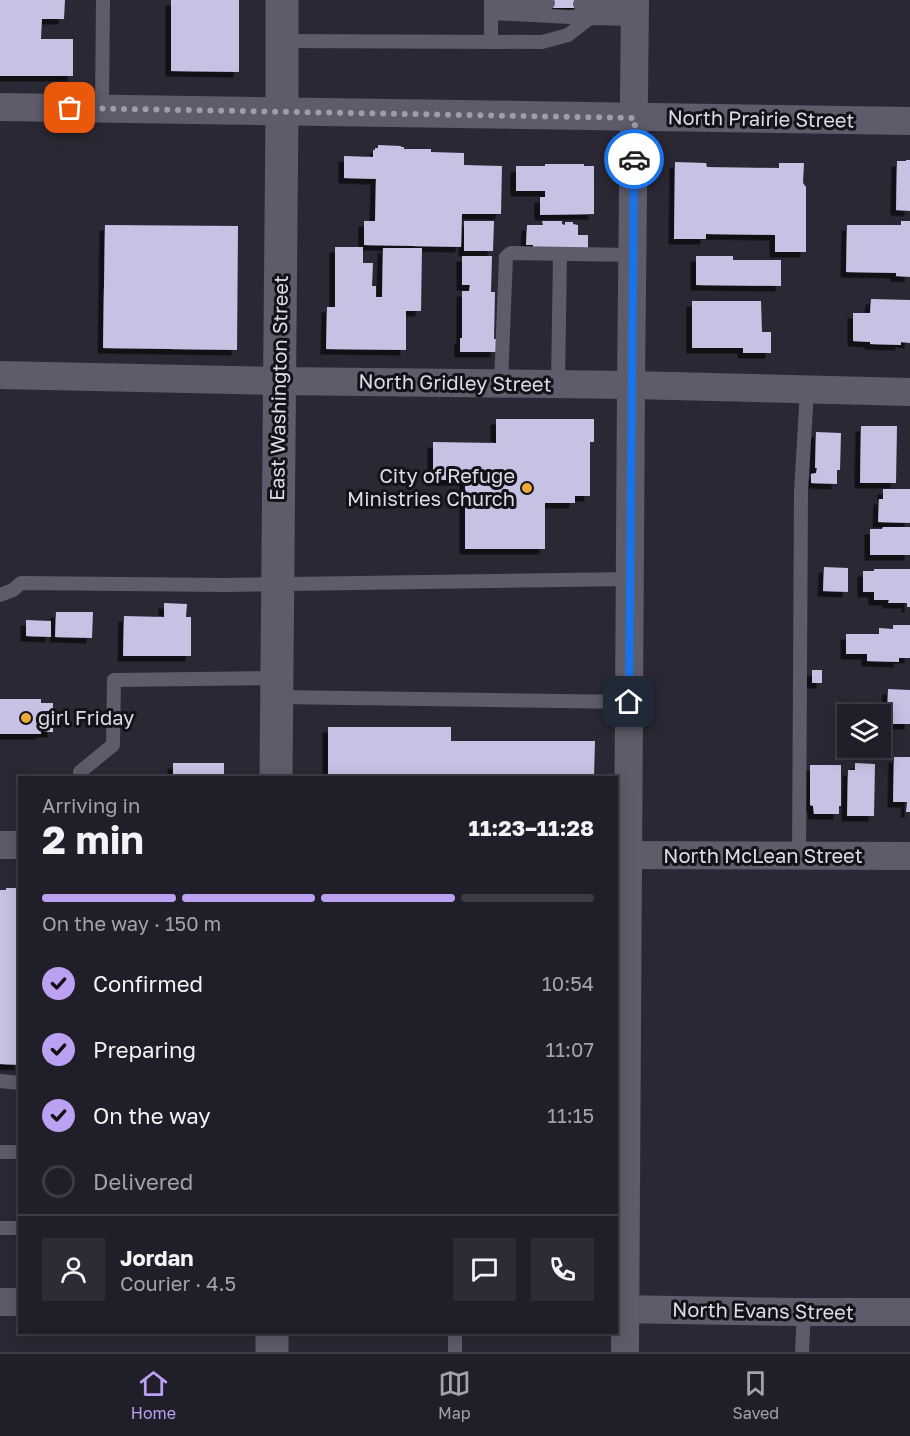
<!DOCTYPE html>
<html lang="en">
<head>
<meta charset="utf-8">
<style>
	:root { --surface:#201e28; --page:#2d2b34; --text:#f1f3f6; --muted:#a2a2a8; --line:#3d3c45; --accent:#bca0f2 }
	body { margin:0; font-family:"Golos Text",sans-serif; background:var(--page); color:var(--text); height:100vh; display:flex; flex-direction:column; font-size:22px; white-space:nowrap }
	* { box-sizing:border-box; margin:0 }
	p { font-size:20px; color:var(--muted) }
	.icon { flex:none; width:33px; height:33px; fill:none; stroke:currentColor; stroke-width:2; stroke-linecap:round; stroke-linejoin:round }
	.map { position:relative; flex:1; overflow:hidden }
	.side { position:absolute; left:18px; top:776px; width:600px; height:558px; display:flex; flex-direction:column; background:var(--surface); border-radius:0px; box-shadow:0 3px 15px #0003,0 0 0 2px var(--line) }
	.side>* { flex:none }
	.fabs { position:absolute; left:837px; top:704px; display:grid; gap:12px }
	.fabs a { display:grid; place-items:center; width:54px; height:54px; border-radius:0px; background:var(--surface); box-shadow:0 3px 15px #0003,0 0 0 2px var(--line); font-size:30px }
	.pin { position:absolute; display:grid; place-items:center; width:51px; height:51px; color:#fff; margin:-26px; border-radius:12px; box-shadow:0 3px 9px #0006 }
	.courier { position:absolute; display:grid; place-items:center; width:60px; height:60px; margin:-30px; border:4px solid #1a73e8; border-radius:50%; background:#fff; color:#222; box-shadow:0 2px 8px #0007 }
	.overview em { font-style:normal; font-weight:700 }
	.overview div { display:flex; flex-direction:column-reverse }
	.overview { display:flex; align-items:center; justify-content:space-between; height:102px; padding:0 24px }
	h1 { font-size:39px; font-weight:700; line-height:45px }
	.bar { display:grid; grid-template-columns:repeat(4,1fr); gap:9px 6px; align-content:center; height:72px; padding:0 24px }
	.bar i { height:8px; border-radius:4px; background:var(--line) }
	.bar .on { background:var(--accent) }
	.bar p { grid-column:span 4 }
	.line { display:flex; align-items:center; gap:15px; padding:0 24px; border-top:2px solid var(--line) }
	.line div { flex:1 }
	.round { display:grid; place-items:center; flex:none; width:63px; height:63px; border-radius:0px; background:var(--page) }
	ol { padding:0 24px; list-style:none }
	li { display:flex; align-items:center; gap:18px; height:66px }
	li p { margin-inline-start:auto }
	li .icon { padding:6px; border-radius:50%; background:var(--accent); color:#111; stroke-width:4 }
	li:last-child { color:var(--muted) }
	li i { width:33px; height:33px; border:3px solid var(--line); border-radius:50% }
	.tabs { display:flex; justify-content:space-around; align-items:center; height:84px; border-top:2px solid var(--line); background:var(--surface); font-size:16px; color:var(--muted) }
	.tabs a { display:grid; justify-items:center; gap:3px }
	.tabs .on { color:var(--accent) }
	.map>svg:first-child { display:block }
	.building { fill:#c7c1e4; filter:url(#shadow) }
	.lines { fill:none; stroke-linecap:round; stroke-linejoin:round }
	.lane { stroke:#5e5b6a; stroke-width:14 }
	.street { stroke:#5e5b6a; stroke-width:28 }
	.secondary { stroke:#5e5b6a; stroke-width:33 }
	.done { stroke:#9f9da7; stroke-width:6; stroke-dasharray:0 10.8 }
	.route { stroke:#1a73e8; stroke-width:8 }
	.poi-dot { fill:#e8ab37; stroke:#131218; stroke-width:2 }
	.labels { text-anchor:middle; stroke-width:6; stroke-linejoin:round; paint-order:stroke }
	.street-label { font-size:20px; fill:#dddce5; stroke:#131218 }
	.poi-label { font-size:20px; fill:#dddce5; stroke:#131218; text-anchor:end }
</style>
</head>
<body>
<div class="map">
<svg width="910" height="1352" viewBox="0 0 910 1352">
	<defs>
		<filter id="shadow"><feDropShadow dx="-5.5" dy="5.5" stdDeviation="0" flood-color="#0009"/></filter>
	</defs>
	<rect width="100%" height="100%" fill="#2b2835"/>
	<g class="building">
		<path d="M0,0H65L64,19H42L41,39H73V76H0Z"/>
		<path d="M171,0H239V72L171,71Z"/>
		<path d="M548,0H580V8H547Z"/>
		<path d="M378,145L401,146V147H404V149H431V152L464,153V165L502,166L501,214H462L461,247L364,245V221H375L376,179L344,178V156L373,157V150H375V148H378Z"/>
		<path d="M906,160H910V211L896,210L897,161H906Z"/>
		<path d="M675,162L706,163L707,167L779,168V163H804L803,183L806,187V252H775V235L706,234V239H674Z"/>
		<path d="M545,164H584V166H594V214L540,215V197H545V191H516V166H545Z"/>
		<path d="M464,221H494L493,251H464Z"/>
		<path d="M542,221H562V224L565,225V222H573V224L578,225V235H588V252L533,249V245H526L527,225H543Z"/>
		<path d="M901,221H910V277L896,276V273L846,272L847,225H901Z"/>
		<path d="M105,225L238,226L237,350L103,348Z"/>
		<path d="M335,247H363V263H373L372,286H376V297H382L383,248H422L421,311H406V350L326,349L327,307H335Z"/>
		<path d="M462,256H492L491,292H495L494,339H496V352H460V338H462V291H469L470,285H462Z"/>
		<path d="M696,256H733V260H781V286L696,285Z"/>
		<path d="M871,299L910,300V343L901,342V345L870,344V342L853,341V313H870Z"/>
		<path d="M692,301H761L762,332H771V353H743V348H692Z"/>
		<path d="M496,419H594V442H590V496H575V503H545V549H465V480H433V442L496,443Z"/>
		<path d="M861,426H897L896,483H860Z"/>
		<path d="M816,432L841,433L840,470H837V484L811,483V474L816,473L817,468H815Z"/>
		<path d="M883,489H910V523L878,522L879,499H883Z"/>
		<path d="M883,527H910V555H870V529H882Z"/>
		<path d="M824,567L848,568V592L823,591Z"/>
		<path d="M874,569H910V607H907V603H888L889,600H874V592H863V571H874Z"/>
		<path d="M164,603L187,604L186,617H191V656H123L124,616L164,617Z"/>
		<path d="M56,612H93L92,638L55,637Z"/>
		<path d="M26,620L51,621V637L26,636Z"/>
		<path d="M893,625H910V658H899V662L867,661V654H846V634H879V628L893,629Z"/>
		<rect x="812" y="670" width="10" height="13"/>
		<path d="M888,689L910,690V724H887Z"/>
		<path d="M0,699H41V703H53V732H41V734H0Z"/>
		<path d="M328,727H451V741H595L594,777H328Z"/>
		<path d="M894,757H910V812H906L907,802H893Z"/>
		<rect x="173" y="763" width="51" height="14"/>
		<path d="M855,763L875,764L874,816H847L848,770H855Z"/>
		<path d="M810,765H841V806H839V814H814L813,806L810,805Z"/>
		<path d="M6,888H20V1065L0,1064V890H6Z"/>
	</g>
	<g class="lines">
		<g class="lane">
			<path d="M491,2L548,3"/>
			<path d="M580,4L635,7"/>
			<path d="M491,5V42"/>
			<path d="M491,13L570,17L594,14"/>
			<path d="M282,41L542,42L568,35L590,18L635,19"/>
			<path d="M102,108L103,0"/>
			<path d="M501,383L506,257L511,253L633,255"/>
			<path d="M558,384L560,254"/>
			<path d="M0,595L13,590L21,583L224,585L630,579"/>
			<path d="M277,697L629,702"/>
			<path d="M81,777L80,772L113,745L114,680L277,678"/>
			<path d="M799,856L801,492L807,390"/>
			<path d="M0,1081L20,1083"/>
			<path d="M0,1152H20"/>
			<path d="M0,1228H20"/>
			<path d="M455,1332V1352"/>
			<path d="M802,1352L804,1312"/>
		</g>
		<g class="street">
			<path d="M0,107L910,121"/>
			<path d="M0,375L279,381L631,385L910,392"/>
			<path d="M0,845H20"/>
			<path d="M616,855L910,856"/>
			<path d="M0,1302H20"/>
			<path d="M616,1309L796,1312H910"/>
			<path d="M625,1352L631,385L635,0"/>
		</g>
		<g class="secondary">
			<path d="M276,777L282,111V0"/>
			<path d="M272,1352V1332"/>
		</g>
	</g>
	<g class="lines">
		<path class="done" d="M70,108L635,118L634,159"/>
		<path class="route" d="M629,702L634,159"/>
	</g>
	<g class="poi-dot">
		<circle cx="527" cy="488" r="6"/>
		<circle cx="26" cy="718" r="6"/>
	</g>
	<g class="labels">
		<g class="street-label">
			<text transform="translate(761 119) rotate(1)" y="7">North Prairie Street</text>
			<text transform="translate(455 383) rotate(1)" y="7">North Gridley Street</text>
			<text transform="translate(279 388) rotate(-89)" y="7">East Washington Street</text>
			<text x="763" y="863">North McLean Street</text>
			<text transform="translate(763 1311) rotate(1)" y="7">North Evans Street</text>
		</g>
		<g class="poi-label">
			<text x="515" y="483">City of Refuge<tspan x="515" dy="23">Ministries Church</tspan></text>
			<text x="38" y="725" text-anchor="start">girl Friday</text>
		</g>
	</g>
</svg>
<div class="fabs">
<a><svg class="icon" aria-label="layers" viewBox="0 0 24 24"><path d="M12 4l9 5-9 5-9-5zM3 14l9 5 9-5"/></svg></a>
</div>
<div class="pin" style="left:70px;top:108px;background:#ea580c"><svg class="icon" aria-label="bag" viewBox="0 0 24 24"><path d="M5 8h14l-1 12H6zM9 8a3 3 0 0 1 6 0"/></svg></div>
<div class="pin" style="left:629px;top:702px;background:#1f2937"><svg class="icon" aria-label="home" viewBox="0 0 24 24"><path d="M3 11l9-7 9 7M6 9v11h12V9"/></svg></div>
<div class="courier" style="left:634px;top:159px"><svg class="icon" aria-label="car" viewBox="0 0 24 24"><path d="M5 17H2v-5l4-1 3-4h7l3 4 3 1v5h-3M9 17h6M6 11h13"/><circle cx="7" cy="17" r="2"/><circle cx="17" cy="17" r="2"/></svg></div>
<section class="side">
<div class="overview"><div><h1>2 min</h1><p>Arriving in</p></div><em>11:23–11:28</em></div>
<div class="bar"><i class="on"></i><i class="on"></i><i class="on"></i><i></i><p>On the way · 150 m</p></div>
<ol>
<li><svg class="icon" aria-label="check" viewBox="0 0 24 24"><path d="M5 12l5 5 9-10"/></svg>Confirmed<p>10:54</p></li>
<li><svg class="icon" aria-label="check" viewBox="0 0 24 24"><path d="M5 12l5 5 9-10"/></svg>Preparing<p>11:07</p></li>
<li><svg class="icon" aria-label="check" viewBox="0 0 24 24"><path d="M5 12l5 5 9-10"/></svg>On the way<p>11:15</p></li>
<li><i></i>Delivered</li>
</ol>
<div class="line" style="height:108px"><a class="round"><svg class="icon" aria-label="person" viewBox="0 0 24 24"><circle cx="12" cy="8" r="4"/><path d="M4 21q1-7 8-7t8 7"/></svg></a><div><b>Jordan</b><p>Courier · 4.5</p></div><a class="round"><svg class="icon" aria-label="chat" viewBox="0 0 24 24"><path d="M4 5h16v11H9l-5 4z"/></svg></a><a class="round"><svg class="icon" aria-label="phone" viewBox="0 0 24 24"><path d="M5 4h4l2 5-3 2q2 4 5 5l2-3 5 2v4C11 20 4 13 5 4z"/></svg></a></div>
</section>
</div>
<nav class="tabs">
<a class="on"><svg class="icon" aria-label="home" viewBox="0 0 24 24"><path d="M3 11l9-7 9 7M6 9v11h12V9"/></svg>Home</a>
<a><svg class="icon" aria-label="map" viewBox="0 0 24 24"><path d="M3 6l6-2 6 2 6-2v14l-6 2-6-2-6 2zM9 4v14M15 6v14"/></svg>Map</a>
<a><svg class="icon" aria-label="saved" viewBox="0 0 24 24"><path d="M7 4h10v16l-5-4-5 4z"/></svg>Saved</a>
</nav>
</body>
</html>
